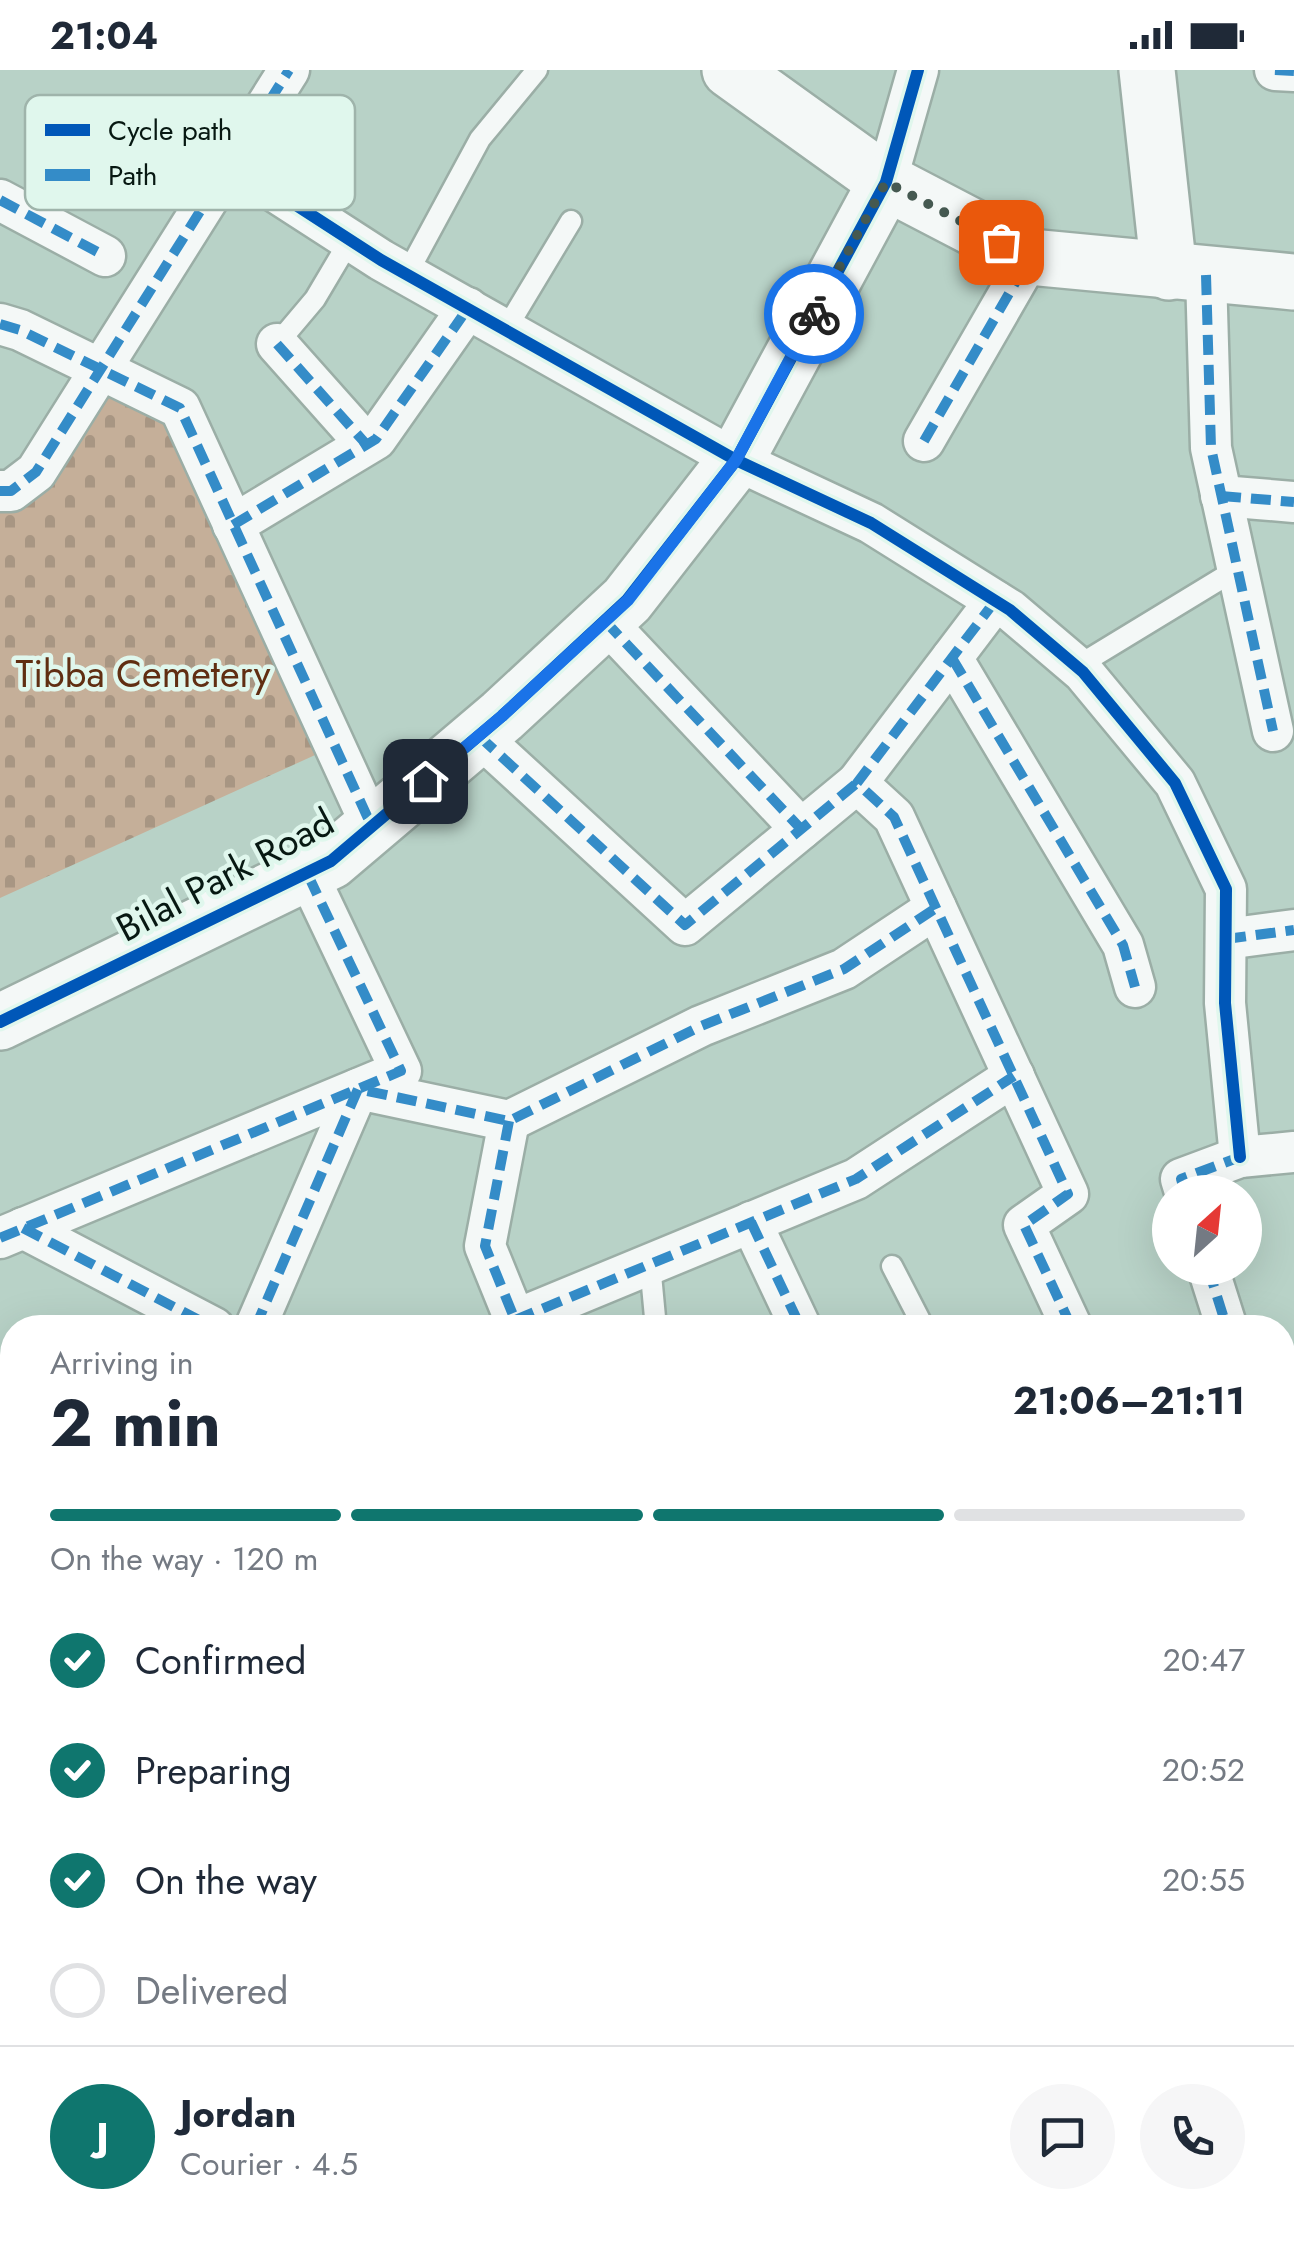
<!DOCTYPE html>
<html lang="en">
<head>
<meta charset="utf-8">
<style>
	:root { --surface:#fff; --page:#f6f6f7; --text:#1f2937; --muted:#747a83; --line:#e0e1e3; --accent:#0f766e }
	body { margin:0; font-family:Jost,sans-serif; background:var(--page); color:var(--text); height:100vh; display:flex; flex-direction:column; font-size:38px; white-space:nowrap }
	* { box-sizing:border-box; margin:0 }
	p { font-size:32px; color:var(--muted) }
	.icon { flex:none; width:55px; height:55px; fill:none; stroke:currentColor; stroke-width:2; stroke-linecap:round; stroke-linejoin:round }
	.map { position:relative; flex:1; overflow:hidden }
	.sheet { position:absolute; left:0px; top:1245px; width:1295px; height:932px; display:flex; flex-direction:column; background:var(--surface); border-radius:40px 40px 0 0; box-shadow:0 10px 40px #0002 }
	.sheet>* { flex:none }
	.needle { width:65px; rotate:27deg }
	.buttons { position:absolute; left:1152px; top:1105px; display:grid; gap:20px }
	.buttons a { display:grid; place-items:center; width:110px; height:110px; border-radius:50%; background:var(--surface); box-shadow:0 10px 40px #0002; font-size:50px }
	.pin { position:absolute; display:grid; place-items:center; width:85px; height:85px; color:#fff; margin:-42px; border-radius:20px; box-shadow:0 5px 15px #0006 }
	.courier { position:absolute; display:grid; place-items:center; width:100px; height:100px; margin:-50px; border:8px solid #1a73e8; border-radius:50%; background:#fff; color:#222; box-shadow:0 2px 12px #0007 }
	.head em { font-style:normal; font-weight:700 }
	.head div { display:flex; flex-direction:column-reverse }
	.head { display:flex; align-items:center; justify-content:space-between; height:170px; padding:0 50px }
	h1 { font-size:65px; font-weight:700; line-height:75px }
	.bar { display:grid; grid-template-columns:repeat(4,1fr); gap:15px 10px; align-content:center; height:120px; padding:0 50px }
	.bar i { height:12px; border-radius:8px; background:var(--line) }
	.bar .current { background:var(--accent) }
	.bar p { grid-column:span 4 }
	.line { display:flex; align-items:center; gap:25px; padding:0 50px; border-top:2px solid var(--line) }
	.line div { flex:1 }
	.round { display:grid; place-items:center; flex:none; width:105px; height:105px; border-radius:52px; background:var(--page) }
	ol { padding:0 50px; list-style:none }
	li { display:flex; align-items:center; gap:30px; height:110px }
	li p { margin-inline-start:auto }
	li .icon { padding:10px; border-radius:50%; background:var(--accent); color:#fff; stroke-width:4 }
	li:last-child { color:var(--muted) }
	li i { width:55px; height:55px; border:5px solid var(--line); border-radius:50% }
	.status { display:flex; justify-content:space-between; align-items:center; height:70px; padding:0 50px; background:var(--surface); direction:ltr }
	.status svg { height:28px; fill:currentColor }
	.map>svg:first-child { display:block }
	.cemetery { fill:url(#cemetery-stones) }
	.lines { fill:none; stroke-linecap:round; stroke-linejoin:round }
	.lane-casing { stroke:#9baea6; stroke-width:25 }
	.street-casing { stroke:#9baea6; stroke-width:45 }
	.secondary-casing { stroke:#9baea6; stroke-width:60 }
	.lane { stroke:#f4f8f7; stroke-width:20 }
	.street { stroke:#f4f8f7; stroke-width:40 }
	.secondary { stroke:#f4f8f7; stroke-width:55 }
	.quiet { stroke:#348cc8; stroke-width:10; stroke-dasharray:20 10; stroke-linecap:butt }
	.cycleway-casing { stroke:#e0f7ed; stroke-width:19 }
	.cycleway { stroke:#0057b8; stroke-width:12 }
	.done { stroke:#455951; stroke-width:10; stroke-dasharray:0 18 }
	.route { stroke:#1a73e8; stroke-width:12 }
	.labels { text-anchor:middle; stroke-width:9; stroke-linejoin:round; paint-order:stroke }
	.park-label { font-size:38px; fill:#602e12; stroke:#e0f7ed }
	.street-label { font-size:38px; fill:#071812; stroke:#e0f7ed }
	.key { fill:#e0f7ed; stroke:#9fb4ab; stroke-width:2.5 }
	.key-label { font-size:28px; fill:#071812 }
</style>
</head>
<body>
<div class="status"><b>21:04</b><svg viewBox="0 0 49 12"><path d="M0 12V9h3v3zM5 12V6h3v6zM10 12V3h3v9zM15 12V0h3v12zM26 1h20v11H26zM47 4h2v5h-2z"/></svg></div>
<div class="map">
<svg width="1294" height="2177" viewBox="0 0 1294 2177">
	<defs>
		<pattern id="cemetery-stones" width="16" height="16" patternUnits="userSpaceOnUse" patternTransform="scale(2.5)"><rect width="16" height="16" fill="#c5af99"/><path d="M2 7V4a2 2 0 0 1 4 0v3zM10 15v-3a2 2 0 0 1 4 0v3z" fill="#a89683"/></pattern>
	</defs>
	<rect width="100%" height="100%" fill="#b8d2c7"/>
	<path class="cemetery" d="M102,298L180,338L335,676L0,828V421Z"/>
	<g class="lines">
		<defs>
			<g id="lane">
				<path d="M407,204L480,69L537,0"/>
				<path d="M506,259L571,151"/>
				<path d="M277,274L315,229L350,170"/>
				<path d="M1076,597L1237,499"/>
				<path d="M650,1194L656,1258"/>
				<path d="M892,1196L924,1258"/>
				<path d="M0,1879L12,1861"/>
			</g>
			<g id="street">
				<path d="M1275,0L1294,1"/>
				<path d="M231,93L381,190L736,390L871,453L1010,540L1083,602L1175,713L1226,819L1225,933L1240,1087"/>
				<path d="M886,112L918,0"/>
				<path d="M0,130L105,186"/>
				<path d="M1206,205L1211,378L1273,661"/>
				<path d="M0,254L20,260L180,338L372,757"/>
				<path d="M277,274L366,374"/>
				<path d="M924,371L1030,187"/>
				<path d="M0,421H11L36,402L289,0"/>
				<path d="M1221,426L1294,432"/>
				<path d="M233,455L376,369L468,238"/>
				<path d="M995,531L857,713L894,747L1068,1124L1024,1155L1072,1258"/>
				<path d="M605,551L801,759"/>
				<path d="M952,588L1123,875L1135,917"/>
				<path d="M479,666L685,855L857,713"/>
				<path d="M1226,869L1294,860"/>
				<path d="M509,1051L485,1176L515,1250L514,1258"/>
				<path d="M1185,1122L1181,1109L1240,1087L1294,1082"/>
				<path d="M751,1152L801,1258"/>
				<path d="M23,1158L214,1258"/>
				<path d="M0,1168L401,1001L307,803"/>
				<path d="M1208,1198L1227,1258"/>
				<path d="M515,1250L856,1109L1014,1006"/>
				<path d="M255,1258L358,1019L509,1051L701,956L844,899L936,838"/>
				<path d="M0,1355L12,1362"/>
				<path d="M1282,1433L1294,1470"/>
				<path d="M0,1570L12,1579"/>
				<path d="M1282,1690L1294,1683"/>
				<path d="M0,1793L12,1801"/>
				<path d="M1282,1859L1294,1878"/>
				<path d="M1282,2100L1294,2076"/>
				<path d="M627,2165L659,2177"/>
				<path d="M450,2177L454,2165"/>
				<path d="M833,2177L838,2165"/>
				<path d="M1049,2177L1053,2165"/>
				<path d="M1247,2177L1252,2165"/>
			</g>
			<g id="secondary">
				<path d="M730,0L886,112L1030,187L1294,212"/>
				<path d="M1147,0L1169,202"/>
				<path d="M0,952L331,791L502,646L627,530L736,390L886,112"/>
			</g>
		</defs>
		<use href="#lane" class="lane-casing"/>
		<use href="#street" class="street-casing"/>
		<use href="#secondary" class="secondary-casing"/>
		<use href="#lane" class="lane"/>
		<use href="#street" class="street"/>
		<use href="#secondary" class="secondary"/>
		<g class="quiet">
			<path d="M1275,0L1294,1"/>
			<path d="M0,130L105,186"/>
			<path d="M1206,205L1211,378L1273,661"/>
			<path d="M0,254L20,260L180,338L372,757"/>
			<path d="M277,274L366,374"/>
			<path d="M924,371L1030,187"/>
			<path d="M0,421H11L36,402L289,0"/>
			<path d="M1221,426L1294,432"/>
			<path d="M233,455L376,369L468,238"/>
			<path d="M995,531L857,713L894,747L1068,1124L1024,1155L1072,1258"/>
			<path d="M605,551L801,759"/>
			<path d="M952,588L1123,875L1135,917"/>
			<path d="M479,666L685,855L857,713"/>
			<path d="M1226,869L1294,860"/>
			<path d="M509,1051L485,1176L515,1250L514,1258"/>
			<path d="M1185,1122L1181,1109L1240,1087"/>
			<path d="M751,1152L801,1258"/>
			<path d="M23,1158L214,1258"/>
			<path d="M0,1168L401,1001L307,803"/>
			<path d="M1208,1198L1227,1258"/>
			<path d="M515,1250L856,1109L1014,1006"/>
			<path d="M255,1258L358,1019L509,1051L701,956L844,899L936,838"/>
			<path d="M0,1355L12,1362"/>
			<path d="M1282,1433L1294,1470"/>
			<path d="M0,1570L12,1579"/>
			<path d="M1282,1690L1294,1683"/>
			<path d="M0,1793L12,1801"/>
			<path d="M1282,1859L1294,1878"/>
			<path d="M1282,2100L1294,2076"/>
			<path d="M627,2165L659,2177"/>
			<path d="M1049,2177L1053,2165"/>
			<path d="M1247,2177L1252,2165"/>
		</g>
		<defs>
			<g id="cycleway">
				<path d="M231,93L381,190L736,390L871,453L1010,540L1083,602L1175,713L1226,819L1225,933L1240,1087"/>
				<path d="M0,952L331,791L502,646L627,530L736,390L886,112L918,0"/>
			</g>
		</defs>
		<use href="#cycleway" class="cycleway-casing"/>
		<use href="#cycleway" class="cycleway"/>
	</g>
	<g class="lines">
		<path class="done" d="M814,244L886,112L1001,172"/>
		<path class="route" d="M425,711L502,646L628,530L736,390L814,244"/>
	</g>
	<g class="labels">
		<g class="park-label">
			<text x="143" y="617">Tibba Cemetery</text>
		</g>
		<g class="street-label">
			<text transform="translate(225 805) rotate(-28)" y="13">Bilal Park Road</text>
		</g>
	</g>
	<rect x="25" y="25" width="330" height="115" rx="15" class="key"/>
	<rect x="45" y="54" width="45" height="12" fill="#0057b8"/>
	<rect x="45" y="99" width="45" height="12" fill="#348cc8"/>
	<g class="key-label">
		<text x="108" y="70">Cycle path</text>
		<text x="108" y="115">Path</text>
	</g>
</svg>
<div class="buttons">
<a><svg class="needle" viewBox="-14 -14 28 28"><path d="M0-13l5 13h-10z" fill="#e53935"/><path d="M0 13l5-13h-10z" fill="#747a83"/></svg></a>
</div>
<div class="pin" style="left:1001px;top:172px;background:#ea580c"><svg class="icon" aria-label="bag" viewBox="0 0 24 24"><path d="M5 8h14l-1 12H6zM9 8a3 3 0 0 1 6 0"/></svg></div>
<div class="pin" style="left:425px;top:711px;background:#1f2937"><svg class="icon" aria-label="home" viewBox="0 0 24 24"><path d="M3 11l9-7 9 7M6 9v11h12V9"/></svg></div>
<div class="courier" style="left:814px;top:244px"><svg class="icon" aria-label="bike" viewBox="0 0 24 24"><circle cx="6" cy="16" r="4"/><circle cx="18" cy="16" r="4"/><path d="M6 16l4-8h5l3 8M10 8l3 8H6M13 5h3"/></svg></div>
<section class="sheet">
<div class="head"><div><h1>2 min</h1><p>Arriving in</p></div><em>21:06–21:11</em></div>
<div class="bar"><i class="current"></i><i class="current"></i><i class="current"></i><i></i><p>On the way · 120 m</p></div>
<ol>
<li><svg class="icon" aria-label="check" viewBox="0 0 24 24"><path d="M5 12l5 5 9-10"/></svg>Confirmed<p>20:47</p></li>
<li><svg class="icon" aria-label="check" viewBox="0 0 24 24"><path d="M5 12l5 5 9-10"/></svg>Preparing<p>20:52</p></li>
<li><svg class="icon" aria-label="check" viewBox="0 0 24 24"><path d="M5 12l5 5 9-10"/></svg>On the way<p>20:55</p></li>
<li><i></i>Delivered</li>
</ol>
<div class="line" style="height:180px"><b class="round" style="background:var(--accent);color:#fff">J</b><div><b>Jordan</b><p>Courier · 4.5</p></div><a class="round"><svg class="icon" aria-label="chat" viewBox="0 0 24 24"><path d="M4 5h16v11H9l-5 4z"/></svg></a><a class="round"><svg class="icon" aria-label="phone" viewBox="0 0 24 24"><path d="M5 4h4l2 5-3 2q2 4 5 5l2-3 5 2v4C11 20 4 13 5 4z"/></svg></a></div>
</section>
</div>
</body>
</html>
